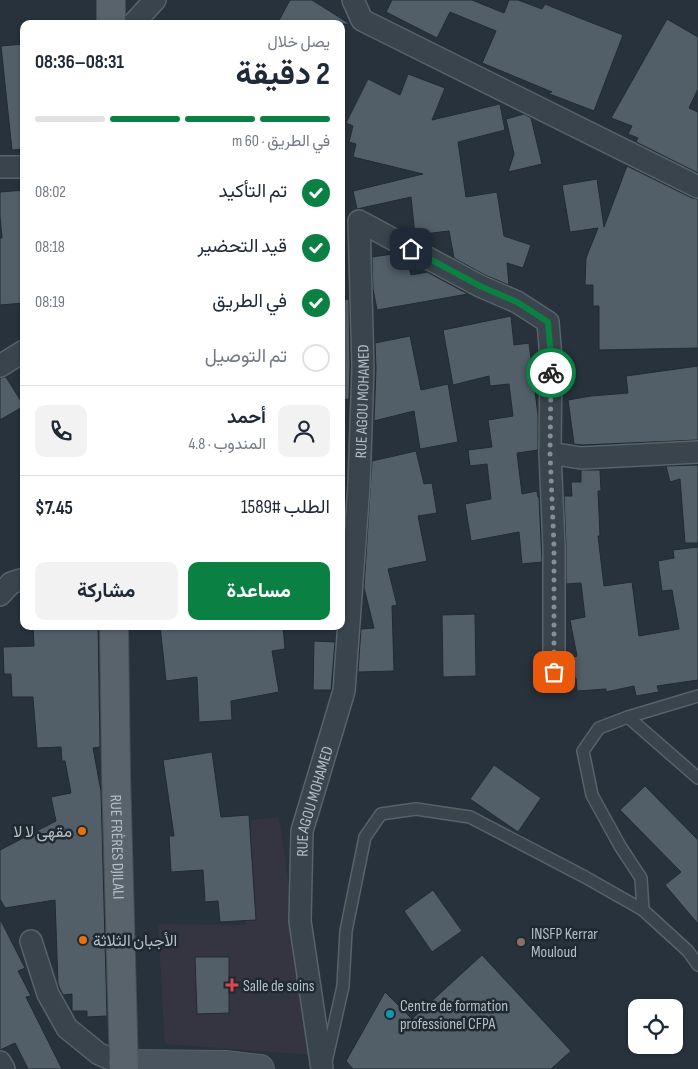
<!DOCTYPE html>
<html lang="ar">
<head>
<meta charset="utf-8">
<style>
	:root { --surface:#fff; --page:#f2f2f3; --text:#1f2937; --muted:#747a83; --line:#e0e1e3; --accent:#0b8043 }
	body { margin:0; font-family:"Sofia Sans Condensed",Vazirmatn,sans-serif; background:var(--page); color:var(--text); direction:rtl; height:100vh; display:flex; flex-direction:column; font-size:19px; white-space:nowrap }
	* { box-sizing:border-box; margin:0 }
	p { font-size:16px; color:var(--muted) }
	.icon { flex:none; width:28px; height:28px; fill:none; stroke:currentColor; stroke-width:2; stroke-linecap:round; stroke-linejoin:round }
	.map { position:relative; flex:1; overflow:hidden; direction:ltr }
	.side { position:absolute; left:20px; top:20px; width:325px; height:610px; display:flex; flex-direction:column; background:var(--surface); border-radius:10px; box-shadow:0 1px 4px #0004; direction:rtl }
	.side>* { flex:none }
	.buttons { position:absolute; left:628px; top:999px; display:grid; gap:10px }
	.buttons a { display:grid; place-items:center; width:55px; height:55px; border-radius:10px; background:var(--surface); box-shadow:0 1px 4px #0004; font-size:25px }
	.pin { position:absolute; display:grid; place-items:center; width:42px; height:42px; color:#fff; margin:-21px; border-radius:10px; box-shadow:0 2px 8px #0006 }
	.courier { position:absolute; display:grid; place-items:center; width:50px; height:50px; margin:-25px; border:4px solid #0b8043; border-radius:50%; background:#fff; color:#222; box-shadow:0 1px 6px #0007 }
	.summary em { font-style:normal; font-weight:700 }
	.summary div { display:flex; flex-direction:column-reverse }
	.summary { display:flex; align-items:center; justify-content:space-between; height:85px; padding:0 15px }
	h1 { font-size:32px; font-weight:700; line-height:38px }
	.bar { display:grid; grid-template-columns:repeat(4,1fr); gap:8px 5px; align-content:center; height:60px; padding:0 15px }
	.bar i { height:6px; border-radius:4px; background:var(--line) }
	.bar .selected { background:var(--accent) }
	.bar p { grid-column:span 4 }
	.line { display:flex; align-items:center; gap:12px; padding:0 15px; border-top:1px solid var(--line) }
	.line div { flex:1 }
	.round { display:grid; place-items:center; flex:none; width:52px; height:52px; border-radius:10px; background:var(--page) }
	ol { padding:0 15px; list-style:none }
	li { display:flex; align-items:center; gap:15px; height:55px }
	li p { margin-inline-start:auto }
	li .icon { padding:5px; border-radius:50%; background:var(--accent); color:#fff; stroke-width:4 }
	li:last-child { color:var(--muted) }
	li i { width:28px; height:28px; border:2px solid var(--line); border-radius:50% }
	.button { display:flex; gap:10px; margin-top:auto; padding:10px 15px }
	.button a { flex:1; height:58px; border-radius:10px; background:var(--accent); color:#fff; font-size:20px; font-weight:700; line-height:58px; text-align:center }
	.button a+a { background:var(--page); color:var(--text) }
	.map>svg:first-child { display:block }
	.medical { fill:#353541 }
	.building { fill:#525f69; stroke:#212b33 }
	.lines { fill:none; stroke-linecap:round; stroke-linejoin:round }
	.lane-casing { stroke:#58626a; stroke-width:14 }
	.street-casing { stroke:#58626a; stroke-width:24 }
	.secondary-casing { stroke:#58626a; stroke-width:30 }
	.primary-casing { stroke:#434d55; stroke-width:30 }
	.lane { stroke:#3a444c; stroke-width:11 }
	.street { stroke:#3a444c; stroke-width:21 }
	.secondary { stroke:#49545f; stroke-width:28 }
	.primary { stroke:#59636c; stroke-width:28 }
	.done { stroke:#848e96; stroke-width:5; stroke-dasharray:0 9 }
	.route { stroke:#0b8043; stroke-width:6 }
	.food-dot { fill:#e8710a; stroke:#1f2931; stroke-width:2 }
	.education-dot { fill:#8d6e63; stroke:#1f2931; stroke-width:2 }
	.health-dot { fill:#e0444e; stroke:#1f2931; stroke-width:2 }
	.culture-dot { fill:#0f9aa8; stroke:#1f2931; stroke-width:2 }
	.labels { text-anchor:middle; stroke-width:5; stroke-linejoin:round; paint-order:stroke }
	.street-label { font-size:16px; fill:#b6bfc7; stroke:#1f2931 }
	.poi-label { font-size:16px; fill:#b6bfc7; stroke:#1f2931; text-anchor:start }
</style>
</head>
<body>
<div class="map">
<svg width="698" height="1069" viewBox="0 0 698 1069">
	<rect width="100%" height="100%" fill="#27323c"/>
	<path class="medical" d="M279,817L313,1055L165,1044L158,924L246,925L229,823Z"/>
	<g class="building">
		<path d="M290,0H312L350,24H277Z"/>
		<path d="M392,0H472L504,13L509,0H518L542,9L545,4L572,15L623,35L594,111L547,93L552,92L482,63L496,31L450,12L437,38L386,12Z"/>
		<path d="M667,19L698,37V89L689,108L698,112V173L636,142L638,138L628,134L632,126L611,118Z"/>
		<path d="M24,44V149L12,150L1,46Z"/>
		<path d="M408,74L445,88L432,120L500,104L505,130L458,142L466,197L497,192L504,236L531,245L523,268L507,263L509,285L485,275L454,258L449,231L415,235L411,197L357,209L353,191L423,174L353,157L356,144L349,142L353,126L346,123L368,79L400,95Z"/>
		<path d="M524,114L531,118L542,164L508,172L514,154L506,119Z"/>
		<path d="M627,166L692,198L698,199V348L599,350V306H593V285H585L586,258L598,228L570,232L562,185L597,179L604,227Z"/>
		<path d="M24,190V303L0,305V238H2L0,216V192Z"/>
		<path d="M393,254L408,262L411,275L427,272L468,294L377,310L373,289L372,257Z"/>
		<path d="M349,299L350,368L349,399L341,400V300Z"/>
		<path d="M511,316L514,345L529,343L538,415V450L517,453L522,494L537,491L538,497H539L542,562L522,564L519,532L471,541L465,504L491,499L487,464L470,466L468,450L492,447L488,420L513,416L509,384L490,386L489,376L453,385L443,330Z"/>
		<path d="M410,336L421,390L448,384L458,442L420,449L414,411L374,421L376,368L375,343Z"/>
		<path d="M698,366V440L582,445L574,444L568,400L591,396L628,393L626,376Z"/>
		<path d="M6,377L24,406L0,420V378Z"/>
		<path d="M416,451L424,484L432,483L437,513L418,516L427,561L388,569L397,605L392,606L394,671L358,672L361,629L374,628L364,588L372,461Z"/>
		<path d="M698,465V543H685L680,479L670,482L666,466Z"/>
		<path d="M581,470H600L601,491H598L600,536H598L604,586L632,582L639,636L679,629L672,590L662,591L658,561L674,558L673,550L698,547V680L657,686L659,692L636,696L634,686L606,692V689L577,691L576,678H574L570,658L577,656L570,620L585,617L581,583L566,584V546L564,496H572L571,482H581Z"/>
		<path d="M346,485L341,557V486Z"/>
		<path d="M475,614L476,676L443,677L442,615Z"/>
		<path d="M33,626H98L100,747L93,748L101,791L107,1016L87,1017V1011H72V994L63,995L60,989L58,984L55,900L5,908L0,899V850L56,821L51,797L71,793L65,761H62L61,747L37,748L33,697H12L11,674H4L3,647L34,646Z"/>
		<path d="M160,626H283L285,649L272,651L279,692L231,701L232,720L199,722L197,677L166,681Z"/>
		<path d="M314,641L335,642L331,690H313Z"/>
		<path d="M212,752L221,817L249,815L256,920L220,922L218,901L205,902L203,870L171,872L169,836H174L163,760Z"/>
		<path d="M494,765L541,798L518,832L470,799Z"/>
		<path d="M645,786L698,840V924L665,885L681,872L620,810Z"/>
		<path d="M433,890L462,931L432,952L404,911Z"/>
		<path d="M0,919L25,968L18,971L31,996L26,997L62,1069H28L15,1043L0,1050Z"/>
		<path d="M482,955L571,1051L551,1069H353L346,1061L385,992L412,1019Z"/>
		<path d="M195,957H229V1013L197,1014Z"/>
	</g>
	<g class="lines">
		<defs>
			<g id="lane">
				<path d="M628,717L698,778"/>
				<path d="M643,910L641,878L620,846L592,795L583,751L599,728L628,717L698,696"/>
				<path d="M326,1062L343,986L346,931L365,837L381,814L416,809L470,817L585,877L643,910L688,951L698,965"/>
			</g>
			<g id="street">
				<path d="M353,0L362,20L698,187"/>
				<path d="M133,24L155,0"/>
				<path d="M0,167H24"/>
				<path d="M0,366L24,351"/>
				<path d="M550,453L581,458L698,452"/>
				<path d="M0,595L11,583L24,579"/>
				<path d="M31,941L48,994L67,1028L99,1054L123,1064"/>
				<path d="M0,1062L4,1069"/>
				<path id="s1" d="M322,1069L300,921L302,831L344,691L359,485L363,368L359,221L480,286L517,302L548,322L551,358L550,453L554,546V672"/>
			</g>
			<path id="secondary" d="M123,1064L225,1065L260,1069"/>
			<g id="primary">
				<path d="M111,0V24"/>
				<path id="s2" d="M114,626L116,773L124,1069"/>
			</g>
		</defs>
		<use href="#lane" class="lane-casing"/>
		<use href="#street" class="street-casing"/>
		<use href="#secondary" class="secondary-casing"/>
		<use href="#primary" class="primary-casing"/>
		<use href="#lane" class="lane"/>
		<use href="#street" class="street"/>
		<use href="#secondary" class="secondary"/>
		<use href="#primary" class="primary"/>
	</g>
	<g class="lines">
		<path class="done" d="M551,373L550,453L554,546V672"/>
		<path class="route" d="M411,249L480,286L517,302L548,322L551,358V373"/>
	</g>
	<g class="food-dot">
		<circle cx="82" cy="831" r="5"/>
		<circle cx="83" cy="940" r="5"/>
	</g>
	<circle class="education-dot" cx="521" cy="942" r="5"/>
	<path class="health-dot" d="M229.5 977.5h5v5h5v5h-5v5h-5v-5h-5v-5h5z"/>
	<circle class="culture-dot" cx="390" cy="1014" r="5"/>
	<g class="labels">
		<g class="street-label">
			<text dy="6" stroke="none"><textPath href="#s1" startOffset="676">RUE AGOU MOHAMED</textPath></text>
			<text dy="6" stroke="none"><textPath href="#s1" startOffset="271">RUE AGOU MOHAMED</textPath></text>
			<text dy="6" stroke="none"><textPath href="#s2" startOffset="221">RUE FRÈRES DJILALI</textPath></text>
		</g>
		<g class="poi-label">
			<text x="72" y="837" text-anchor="end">مقهى لا لا</text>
			<text x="531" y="939">INSFP Kerrar<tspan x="531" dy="18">Mouloud</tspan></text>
			<text x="93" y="946">الأجبان الثلاثة</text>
			<text x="243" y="991">Salle de soins</text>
			<text x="400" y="1011">Centre de formation<tspan x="400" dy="18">professionel CFPA</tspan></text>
		</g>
	</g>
</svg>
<div class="buttons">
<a><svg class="icon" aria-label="locate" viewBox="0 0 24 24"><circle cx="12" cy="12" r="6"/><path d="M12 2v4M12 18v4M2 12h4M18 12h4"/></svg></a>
</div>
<div class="pin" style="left:554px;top:672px;background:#ea580c"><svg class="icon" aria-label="bag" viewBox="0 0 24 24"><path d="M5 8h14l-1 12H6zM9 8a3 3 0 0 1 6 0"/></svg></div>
<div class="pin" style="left:411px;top:249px;background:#1f2937"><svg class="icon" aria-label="home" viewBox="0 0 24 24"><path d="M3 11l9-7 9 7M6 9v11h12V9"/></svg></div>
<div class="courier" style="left:551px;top:373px"><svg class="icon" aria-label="bike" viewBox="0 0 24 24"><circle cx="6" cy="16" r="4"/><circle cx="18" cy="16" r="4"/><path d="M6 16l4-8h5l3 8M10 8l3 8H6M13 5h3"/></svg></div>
<section class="side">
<div class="summary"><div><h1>2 دقيقة</h1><p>يصل خلال</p></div><em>08:31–08:36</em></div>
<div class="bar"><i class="selected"></i><i class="selected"></i><i class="selected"></i><i></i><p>في الطريق · 60 m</p></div>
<ol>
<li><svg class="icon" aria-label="check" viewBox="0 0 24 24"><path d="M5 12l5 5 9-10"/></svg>تم التأكيد<p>08:02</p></li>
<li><svg class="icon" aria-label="check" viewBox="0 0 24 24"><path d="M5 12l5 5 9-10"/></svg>قيد التحضير<p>08:18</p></li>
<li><svg class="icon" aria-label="check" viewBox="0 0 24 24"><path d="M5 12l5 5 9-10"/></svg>في الطريق<p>08:19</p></li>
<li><i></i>تم التوصيل</li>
</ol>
<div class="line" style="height:90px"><a class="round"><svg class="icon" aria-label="person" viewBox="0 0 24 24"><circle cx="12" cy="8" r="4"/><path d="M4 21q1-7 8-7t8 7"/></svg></a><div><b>أحمد</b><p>المندوب · 4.8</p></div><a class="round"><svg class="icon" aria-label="phone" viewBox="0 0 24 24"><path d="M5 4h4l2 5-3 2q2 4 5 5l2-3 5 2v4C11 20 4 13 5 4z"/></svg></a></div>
<div class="line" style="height:65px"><div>الطلب #1589</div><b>$7.45</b></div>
<div class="button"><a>مساعدة</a><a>مشاركة</a></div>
</section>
</div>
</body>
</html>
